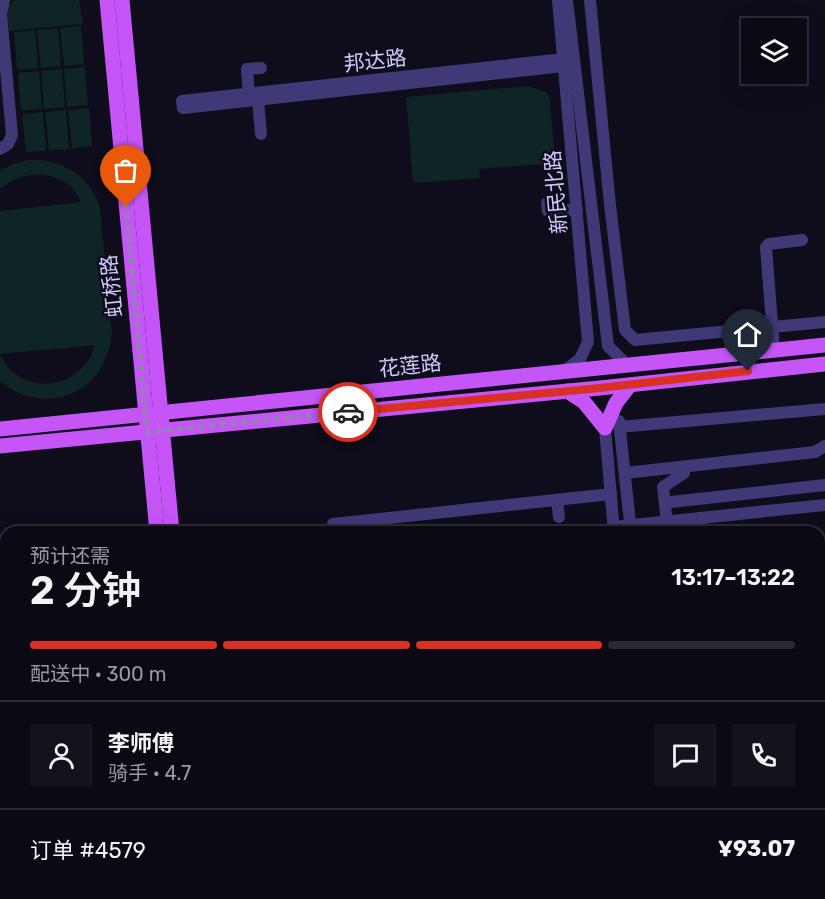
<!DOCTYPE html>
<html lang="zh">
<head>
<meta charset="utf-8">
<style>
	:root { --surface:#0b0914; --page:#14121d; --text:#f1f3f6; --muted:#9a9aa0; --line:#2b2a34; --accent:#d93025 }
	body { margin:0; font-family:Rubik,"Noto Sans SC",sans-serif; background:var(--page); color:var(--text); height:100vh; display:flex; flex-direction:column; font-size:22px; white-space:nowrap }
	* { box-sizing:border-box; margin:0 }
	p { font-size:20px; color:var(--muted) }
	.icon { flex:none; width:33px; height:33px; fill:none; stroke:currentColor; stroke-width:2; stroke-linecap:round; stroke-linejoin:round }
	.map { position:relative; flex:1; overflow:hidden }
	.details { position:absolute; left:0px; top:526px; width:825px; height:374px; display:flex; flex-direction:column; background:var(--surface); border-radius:18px 18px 0 0; box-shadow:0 6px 24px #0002,0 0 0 2px var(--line) }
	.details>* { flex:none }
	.tools { position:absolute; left:741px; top:18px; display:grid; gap:12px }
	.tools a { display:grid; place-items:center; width:66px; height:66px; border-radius:0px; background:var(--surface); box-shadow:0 6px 24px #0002,0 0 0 2px var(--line); font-size:30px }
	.pin { position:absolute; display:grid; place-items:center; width:51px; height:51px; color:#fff; margin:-62px -26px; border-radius:50% 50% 50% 0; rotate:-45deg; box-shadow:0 0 6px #0007 }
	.pin .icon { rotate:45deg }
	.courier { position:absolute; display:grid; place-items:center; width:60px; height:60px; margin:-30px; border:4px solid #d93025; border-radius:50%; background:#fff; color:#222; box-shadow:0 2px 8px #0007 }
	.head em { font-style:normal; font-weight:600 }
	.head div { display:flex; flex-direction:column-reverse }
	.head { display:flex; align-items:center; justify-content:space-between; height:102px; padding:0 30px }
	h1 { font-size:39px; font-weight:600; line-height:45px }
	.bar { display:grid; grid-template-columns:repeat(4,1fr); gap:9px 6px; align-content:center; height:72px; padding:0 30px }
	.bar i { height:8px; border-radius:4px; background:var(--line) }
	.bar .on { background:var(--accent) }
	.bar p { grid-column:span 4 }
	.line { display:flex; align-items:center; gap:15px; padding:0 30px; border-top:2px solid var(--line) }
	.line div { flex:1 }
	.round { display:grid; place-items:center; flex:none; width:63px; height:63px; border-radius:0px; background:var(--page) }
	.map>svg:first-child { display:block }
	.green { fill:#0f2425 }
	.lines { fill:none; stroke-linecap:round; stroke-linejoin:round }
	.minor { stroke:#3f3978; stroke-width:12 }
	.major { stroke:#c555f7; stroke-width:15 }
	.minor-bridge { stroke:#3f3978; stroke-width:12 }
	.done { stroke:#8e86ad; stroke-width:6; stroke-dasharray:0 10.8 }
	.route { stroke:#d93025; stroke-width:8 }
	.labels { text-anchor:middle; stroke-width:5; stroke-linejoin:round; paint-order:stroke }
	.street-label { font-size:21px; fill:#d2c8fc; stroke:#0f0c1b }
</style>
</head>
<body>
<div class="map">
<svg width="825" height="899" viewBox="0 0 825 899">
	<rect width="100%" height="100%" fill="#0f0c1b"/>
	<g class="green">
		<path d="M15,0H79L83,24L9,31C8,19 4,7 15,0Z"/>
		<path d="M81,26L84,64L64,66L60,28Z"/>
		<path d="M58,28L61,66L41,68L37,30Z"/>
		<path d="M35,30L38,68L17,70L14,32Z"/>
		<path d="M85,67L88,105L67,107L64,69Z"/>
		<path d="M62,69L65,107L44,109L41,71Z"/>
		<path d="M39,71L42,109L21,111L18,73Z"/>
		<path d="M528,86L546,92L550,99L555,163L479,169L480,178L413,183L406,97Z"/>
		<path d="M89,108L92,146L72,148L68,110Z"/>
		<path d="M66,110L69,149L49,150L45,112Z"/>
		<path d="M43,112L46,151L26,152L22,114Z"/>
		<path d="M29,160C61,158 91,177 100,208L112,334C106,393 46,419 0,381V354C20,399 82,390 95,345L0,354V211L81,202C67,169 25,167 0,189V170L16,163Z"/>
	</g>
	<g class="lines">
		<g class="minor">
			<path d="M558,0L588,342L580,359L564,371"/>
			<path d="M567,0L608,346L628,366"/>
			<path d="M590,0L610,205L625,330L635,340L825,322"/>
			<path d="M573,58L182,101L183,108L573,65"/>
			<path d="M249,94L247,69L261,68"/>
			<path d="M258,100L261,134"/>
			<path d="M0,149L8,144L12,135L1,14L4,0"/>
			<path d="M547,203L548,211L577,210"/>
			<path d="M774,350L766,247L769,244L802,240"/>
			<path d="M619,421L631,532"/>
			<path d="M619,427L825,409"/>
			<path d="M605,428L614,532"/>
			<path d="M625,473L815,452L825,446"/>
			<path d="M557,500L559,517"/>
			<path d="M671,502L825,485"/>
			<path d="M700,518L701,532"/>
			<path d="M614,527L825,505"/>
			<path d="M334,532L333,524L611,494"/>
		</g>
		<g class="major">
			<path d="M107,0L157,532"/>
			<path d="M122,0L172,532"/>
			<path d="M567,391L584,402L605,428L616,403L630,385"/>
			<path d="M0,429L825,345"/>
			<path d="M0,446L600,388L825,364"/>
			<path d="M194,894V899"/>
			<path d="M212,894V899"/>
		</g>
		<path class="minor-bridge" d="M668,532L663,487L684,473"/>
	</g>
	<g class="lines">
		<path class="done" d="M126,207L147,432L348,412"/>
		<path class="route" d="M348,412L600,388L748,371"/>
	</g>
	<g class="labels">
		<g class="street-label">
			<text transform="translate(375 61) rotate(-6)" y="7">邦达路</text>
			<text transform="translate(556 192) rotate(-95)" y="7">新民北路</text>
			<text transform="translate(112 286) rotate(-96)" y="7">虹桥路</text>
			<text transform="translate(410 366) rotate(-6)" y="7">花莲路</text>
		</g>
	</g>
</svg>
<div class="tools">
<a><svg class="icon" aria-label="layers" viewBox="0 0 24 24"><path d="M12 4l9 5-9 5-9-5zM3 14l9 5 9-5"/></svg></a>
</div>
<div class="pin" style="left:126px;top:207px;background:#ea580c"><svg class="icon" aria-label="bag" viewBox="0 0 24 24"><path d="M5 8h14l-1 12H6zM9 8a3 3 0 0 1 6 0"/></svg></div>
<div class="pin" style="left:748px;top:371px;background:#1f2937"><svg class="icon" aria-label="home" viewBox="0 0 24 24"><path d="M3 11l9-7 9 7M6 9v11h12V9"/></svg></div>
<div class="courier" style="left:348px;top:412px"><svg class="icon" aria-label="car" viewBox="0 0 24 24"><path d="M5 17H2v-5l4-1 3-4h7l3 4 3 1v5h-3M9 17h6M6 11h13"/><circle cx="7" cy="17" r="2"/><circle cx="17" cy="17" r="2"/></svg></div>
<section class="details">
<div class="head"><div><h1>2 分钟</h1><p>预计还需</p></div><em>13:17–13:22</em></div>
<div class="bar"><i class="on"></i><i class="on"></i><i class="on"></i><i></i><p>配送中 · 300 m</p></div>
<div class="line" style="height:108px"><a class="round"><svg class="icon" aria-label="person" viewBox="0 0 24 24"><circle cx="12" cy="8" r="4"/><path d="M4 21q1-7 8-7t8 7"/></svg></a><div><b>李师傅</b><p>骑手 · 4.7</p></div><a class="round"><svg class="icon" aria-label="chat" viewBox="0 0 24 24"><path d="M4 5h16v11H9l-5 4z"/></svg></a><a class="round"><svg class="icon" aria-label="phone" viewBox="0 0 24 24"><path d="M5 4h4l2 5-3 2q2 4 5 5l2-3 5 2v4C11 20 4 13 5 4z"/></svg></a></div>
<div class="line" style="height:78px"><div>订单 #4579</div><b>¥93.07</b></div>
</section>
</div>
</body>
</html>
